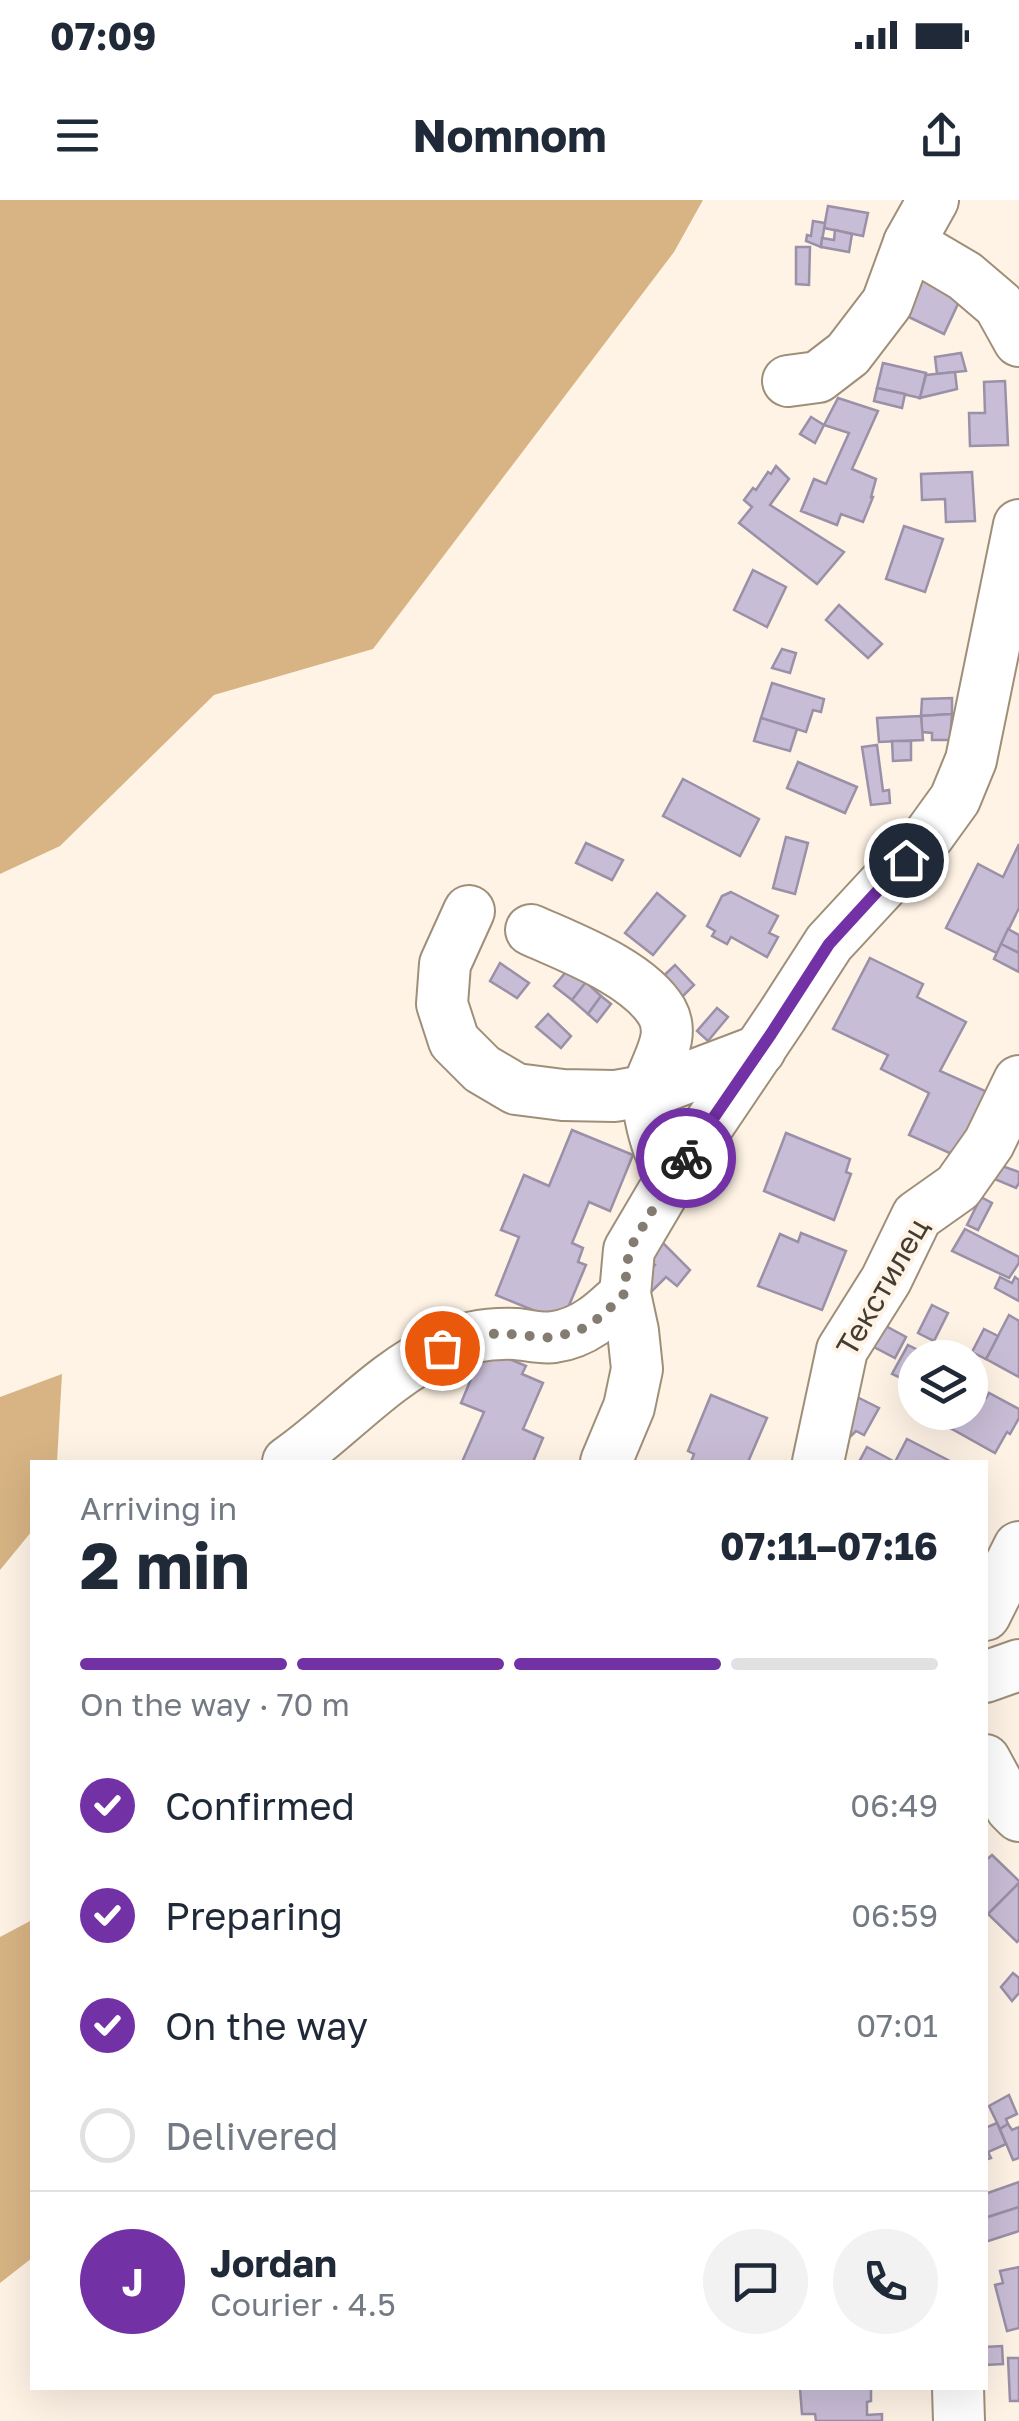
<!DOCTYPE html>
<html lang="en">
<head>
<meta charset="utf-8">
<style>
	:root { --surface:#fff; --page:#f2f2f3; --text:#1f2937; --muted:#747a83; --line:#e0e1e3; --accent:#7331a6 }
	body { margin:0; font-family:"Golos Text",sans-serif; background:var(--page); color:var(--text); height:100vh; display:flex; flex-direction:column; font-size:38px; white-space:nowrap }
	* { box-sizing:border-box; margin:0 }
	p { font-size:32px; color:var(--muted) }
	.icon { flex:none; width:55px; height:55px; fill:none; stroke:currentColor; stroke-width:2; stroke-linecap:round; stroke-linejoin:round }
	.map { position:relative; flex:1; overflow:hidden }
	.details { position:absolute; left:30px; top:1260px; width:958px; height:930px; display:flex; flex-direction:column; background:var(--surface); border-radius:0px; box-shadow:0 10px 40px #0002 }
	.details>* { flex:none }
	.controls { position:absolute; left:898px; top:1140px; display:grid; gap:20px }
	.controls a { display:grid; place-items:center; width:90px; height:90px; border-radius:50%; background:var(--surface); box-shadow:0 10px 40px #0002; font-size:50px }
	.pin { position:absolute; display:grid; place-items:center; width:85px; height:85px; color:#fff; margin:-42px; border:5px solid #fff; border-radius:50%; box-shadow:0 2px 10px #0007 }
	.courier { position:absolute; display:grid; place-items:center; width:100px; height:100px; margin:-50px; border:8px solid #7331a6; border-radius:50%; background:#fff; color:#222; box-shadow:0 2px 12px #0007 }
	.head em { font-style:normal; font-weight:700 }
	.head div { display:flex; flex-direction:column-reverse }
	.head { display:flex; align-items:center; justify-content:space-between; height:170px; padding:0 50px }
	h1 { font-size:65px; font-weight:700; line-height:75px }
	.bar { display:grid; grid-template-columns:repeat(4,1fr); gap:15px 10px; align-content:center; height:120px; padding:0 50px }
	.bar i { height:12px; border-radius:8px; background:var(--line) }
	.bar .current { background:var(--accent) }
	.bar p { grid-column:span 4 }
	.line { display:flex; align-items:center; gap:25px; padding:0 50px; border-top:2px solid var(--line) }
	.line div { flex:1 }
	.round { display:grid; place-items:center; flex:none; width:105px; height:105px; border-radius:52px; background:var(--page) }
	ol { padding:0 50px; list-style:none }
	li { display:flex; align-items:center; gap:30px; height:110px }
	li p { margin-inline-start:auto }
	li .icon { padding:10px; border-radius:50%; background:var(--accent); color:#fff; stroke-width:4 }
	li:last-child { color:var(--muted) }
	li i { width:55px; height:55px; border:5px solid var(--line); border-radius:50% }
	.status { display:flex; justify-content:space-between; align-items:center; height:70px; padding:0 50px; background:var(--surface); direction:ltr }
	.status svg { height:28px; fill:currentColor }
	header { display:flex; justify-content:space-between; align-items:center; height:130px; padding:0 50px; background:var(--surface); font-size:45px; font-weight:700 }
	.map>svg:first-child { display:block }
	.forest { fill:#d8b484 }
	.building { fill:#c8bdd6; stroke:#9a90a7; stroke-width:2.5 }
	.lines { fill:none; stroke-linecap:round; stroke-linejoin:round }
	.minor-casing { stroke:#9f8f79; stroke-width:54 }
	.minor { stroke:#fff; stroke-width:50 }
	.done { stroke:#847c71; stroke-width:10; stroke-dasharray:0 18 }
	.route { stroke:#7331a6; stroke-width:12 }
	.labels { text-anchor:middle; stroke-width:8; stroke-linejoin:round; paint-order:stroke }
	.street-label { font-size:30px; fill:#433c33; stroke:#fef3e5 }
</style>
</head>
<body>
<div class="status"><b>07:09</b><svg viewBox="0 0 49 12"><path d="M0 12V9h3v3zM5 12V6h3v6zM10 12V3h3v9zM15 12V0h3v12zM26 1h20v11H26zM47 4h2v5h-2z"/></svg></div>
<header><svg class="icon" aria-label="menu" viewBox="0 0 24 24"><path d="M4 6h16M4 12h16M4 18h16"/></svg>Nomnom<svg class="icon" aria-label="share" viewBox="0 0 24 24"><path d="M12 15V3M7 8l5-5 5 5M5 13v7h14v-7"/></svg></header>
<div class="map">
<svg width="1019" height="2221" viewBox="0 0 1019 2221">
	<rect width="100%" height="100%" fill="#fef3e5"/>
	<g class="forest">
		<path d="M0,0H703L674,52L373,449L214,495L60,646L0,674Z"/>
		<path d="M62,1174L57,1262H32V1331L0,1370V1197Z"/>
		<path d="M32,1720V2058L0,2083V1737Z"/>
	</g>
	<g class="building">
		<path d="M828,6L868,13L863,36L824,28Z"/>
		<path d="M813,21L825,23L821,47L806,41L807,35L811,36Z"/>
		<path d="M835,30L852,34L849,52L821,47L822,38L834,40Z"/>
		<path d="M796,47H810L809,85L796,84Z"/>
		<path d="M915,70L963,93L944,134L884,105Z"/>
		<path d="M961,153L966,171L937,174L935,157Z"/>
		<path d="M883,163L926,173L920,198L877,188Z"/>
		<path d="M955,172L957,189L920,198L926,175Z"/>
		<path d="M1005,181L1008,245L970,246L969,213H985L984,182Z"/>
		<path d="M877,188L905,194L902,208L874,201Z"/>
		<path d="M838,198L878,211L852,269L876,279L871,297H873L863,322L841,314L837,325L801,311L814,279L826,284L849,233L824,225Z"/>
		<path d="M811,217L824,225L815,243L800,234Z"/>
		<path d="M776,266L789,279L770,305L844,352L817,384L739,323L752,307L744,300L753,288L756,290L768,272L771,274Z"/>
		<path d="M972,272L975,321L946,322L945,299L922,300L921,274Z"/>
		<path d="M904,326L943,339L925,392L886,379Z"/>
		<path d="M753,370L786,387L767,427L734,410Z"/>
		<path d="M839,405L882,444L868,458L826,420Z"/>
		<path d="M782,449L796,453L790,473L772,468Z"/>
		<path d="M772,483L824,499L821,512L813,510L806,532L761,518Z"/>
		<path d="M952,498V514L921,516L922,499Z"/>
		<path d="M952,514L950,540H932V533L922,532L921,516Z"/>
		<path d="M921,516L923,540L879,542L877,518Z"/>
		<path d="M761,518L797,529L790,551L754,541Z"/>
		<path d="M892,541H911V560L893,561Z"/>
		<path d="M877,545L883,591L889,590L890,603L871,605L862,547Z"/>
		<path d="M798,562L857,587L845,613L787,588Z"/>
		<path d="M683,579L759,619L740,656L663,616Z"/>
		<path d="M786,637L808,643L795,694L773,688Z"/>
		<path d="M586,643L623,660L612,680L576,663Z"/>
		<path d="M1019,644V708L997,753L946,728L978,664L1003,677Z"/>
		<path d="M731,692L778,716L769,733L778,737L767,757L731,737L727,744L712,736L715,731L707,726L722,696Z"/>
		<path d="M657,693L685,716L653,755L625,733Z"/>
		<path d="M1008,729L1019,735V753L1001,744Z"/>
		<path d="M1001,744L1019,753V772L994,759Z"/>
		<path d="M870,758L923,784L917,797L966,822L940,871L992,894L961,958L909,935L929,893L881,869L888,855L833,829Z"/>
		<path d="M577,759L594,773L572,800L554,786Z"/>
		<path d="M500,763L529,783L517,798L490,781Z"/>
		<path d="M675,765L694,785L675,804L655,784Z"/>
		<path d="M586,782L601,796L588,814L572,800Z"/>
		<path d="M601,796L611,804L597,822L588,814Z"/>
		<path d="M717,808L728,817L708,841L697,831Z"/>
		<path d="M548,814L571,836L561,848L536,827Z"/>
		<path d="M572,930L633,955L610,1011L589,1002L572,1043L583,1048L578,1062L586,1065L562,1122L496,1095L519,1037L501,1030L524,975L549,986Z"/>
		<path d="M786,933L850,959L846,972L851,974L834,1020L764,991Z"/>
		<path d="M999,965L1019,972V983L1016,988L992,978Z"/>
		<path d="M981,997L992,1003L978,1030L967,1025Z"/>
		<path d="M965,1029L1019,1057V1063L1009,1078L952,1051Z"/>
		<path d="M801,1033L846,1051L822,1110L758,1086L780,1034L798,1042Z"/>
		<path d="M655,1035L690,1070L677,1086L666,1077L652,1091L641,1080L655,1065L639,1052Z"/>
		<path d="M1000,1077L1012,1083L1015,1077L1019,1080V1101L995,1088Z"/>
		<path d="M932,1105L948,1113L934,1141L918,1133Z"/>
		<path d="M1009,1115L1019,1121V1177L986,1159Z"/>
		<path d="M884,1125L906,1137L895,1158L872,1146Z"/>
		<path d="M984,1129L998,1136L986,1159L972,1152Z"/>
		<path d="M908,1145L930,1156L915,1158L914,1184L892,1174Z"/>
		<path d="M484,1148L526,1166L522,1174L543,1183L523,1229L543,1238L533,1262H462L484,1212L461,1203Z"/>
		<path d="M971,1191L986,1198L989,1193L1019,1209V1218L1010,1234L1007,1232L995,1253L952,1229L960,1212H970Z"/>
		<path d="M711,1195L767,1218L748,1262H691L694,1254L688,1251Z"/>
		<path d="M853,1195L879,1208L864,1235L856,1231L851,1236L843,1232Z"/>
		<path d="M936,1212H960L952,1229L933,1220Z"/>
		<path d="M907,1239L952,1262H895Z"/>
		<path d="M867,1247L895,1262H859Z"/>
		<path d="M992,1655L1019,1681V1683L988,1714L985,1710V1661Z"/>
		<path d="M1019,1683V1740L1017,1742L988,1714Z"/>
		<path d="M1013,1773L1019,1778V1793L1012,1801L1001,1787Z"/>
		<path d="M1009,1895L1017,1914L1006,1919L1008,1924L1000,1929L989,1906Z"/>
		<path d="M997,1923L1006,1944L988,1952L991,1958L985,1960V1928Z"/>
		<path d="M1008,1924L1012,1930L1019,1927V1958L1013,1960L1000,1929Z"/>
		<path d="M1019,1982V2007L985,2018V1994Z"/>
		<path d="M1019,2007V2031L985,2042V2018Z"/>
		<path d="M1019,2067V2128L1007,2131L995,2085L1003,2083L1000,2071Z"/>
		<path d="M1002,2146L1003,2164L985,2165V2147Z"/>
		<path d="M1008,2158H1019V2201H1010Z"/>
		<path d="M800,2188H871V2201L867,2202V2215L882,2214V2221H816L815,2214H802Z"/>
	</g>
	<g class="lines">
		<defs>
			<g id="minor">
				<path d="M933,0L909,43L965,76L999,105L1019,141"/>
				<path d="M788,181L818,177L848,154L887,103L909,43"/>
				<path d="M469,711L445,764L442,804L454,841L482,869L516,889L563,895L615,896L660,888L760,850"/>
				<path d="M531,730C571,748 639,773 662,812C676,837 656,862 649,886C644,901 656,947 665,961C668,966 673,968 676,972"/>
				<path d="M288,1262C340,1226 382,1175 441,1148C464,1137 491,1133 516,1134C528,1135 542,1139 554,1137C584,1133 604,1114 625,1094"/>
				<path d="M606,1262L629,1207L637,1169L633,1131L625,1094L629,1050L662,994L782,816L829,743L929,635L955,599L971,560L1019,325"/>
				<path d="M818,1262L842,1150L886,1080L917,1016L958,987L989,943L1019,881"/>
				<path d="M985,1415L1019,1347"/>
				<path d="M985,1477L1019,1465"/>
				<path d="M985,1560L1011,1608L1019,1616"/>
				<path d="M958,2188L959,2221"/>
			</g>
		</defs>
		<use href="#minor" class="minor-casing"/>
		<use href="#minor" class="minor"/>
	</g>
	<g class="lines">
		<path class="done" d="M442,1148L469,1138L499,1133L552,1138L580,1130L602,1116L624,1094L629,1050L662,994L686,958"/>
		<path class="route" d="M686,958L771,834L829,744L906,660"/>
	</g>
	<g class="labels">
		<g class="street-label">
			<text transform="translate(883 1087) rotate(-60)" y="10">Текстилец</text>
		</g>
	</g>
</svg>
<div class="controls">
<a><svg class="icon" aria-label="layers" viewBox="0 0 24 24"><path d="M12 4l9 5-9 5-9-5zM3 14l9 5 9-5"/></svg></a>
</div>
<div class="pin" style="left:442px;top:1148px;background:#ea580c"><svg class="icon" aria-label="bag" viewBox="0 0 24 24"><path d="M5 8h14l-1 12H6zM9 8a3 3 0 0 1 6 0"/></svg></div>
<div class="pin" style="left:906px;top:660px;background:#1f2937"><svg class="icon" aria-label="home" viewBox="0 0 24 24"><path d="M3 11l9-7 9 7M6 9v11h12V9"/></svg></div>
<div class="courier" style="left:686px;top:958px"><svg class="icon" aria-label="bike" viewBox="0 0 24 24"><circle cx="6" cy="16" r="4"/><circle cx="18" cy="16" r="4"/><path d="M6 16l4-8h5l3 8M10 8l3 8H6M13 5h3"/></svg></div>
<section class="details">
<div class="head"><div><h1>2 min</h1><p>Arriving in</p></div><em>07:11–07:16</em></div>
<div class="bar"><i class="current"></i><i class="current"></i><i class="current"></i><i></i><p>On the way · 70 m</p></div>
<ol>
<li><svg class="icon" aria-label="check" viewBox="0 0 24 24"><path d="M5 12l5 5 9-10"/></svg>Confirmed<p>06:49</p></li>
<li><svg class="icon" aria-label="check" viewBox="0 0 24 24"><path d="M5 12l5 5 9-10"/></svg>Preparing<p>06:59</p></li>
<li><svg class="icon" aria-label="check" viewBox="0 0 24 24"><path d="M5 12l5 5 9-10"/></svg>On the way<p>07:01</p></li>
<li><i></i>Delivered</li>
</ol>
<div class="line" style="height:180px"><b class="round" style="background:var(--accent);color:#fff">J</b><div><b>Jordan</b><p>Courier · 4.5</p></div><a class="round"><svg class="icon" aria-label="chat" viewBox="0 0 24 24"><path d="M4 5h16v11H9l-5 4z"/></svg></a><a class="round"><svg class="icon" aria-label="phone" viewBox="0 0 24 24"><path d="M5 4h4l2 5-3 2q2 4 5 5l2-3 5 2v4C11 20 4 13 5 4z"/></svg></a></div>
</section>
</div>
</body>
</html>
